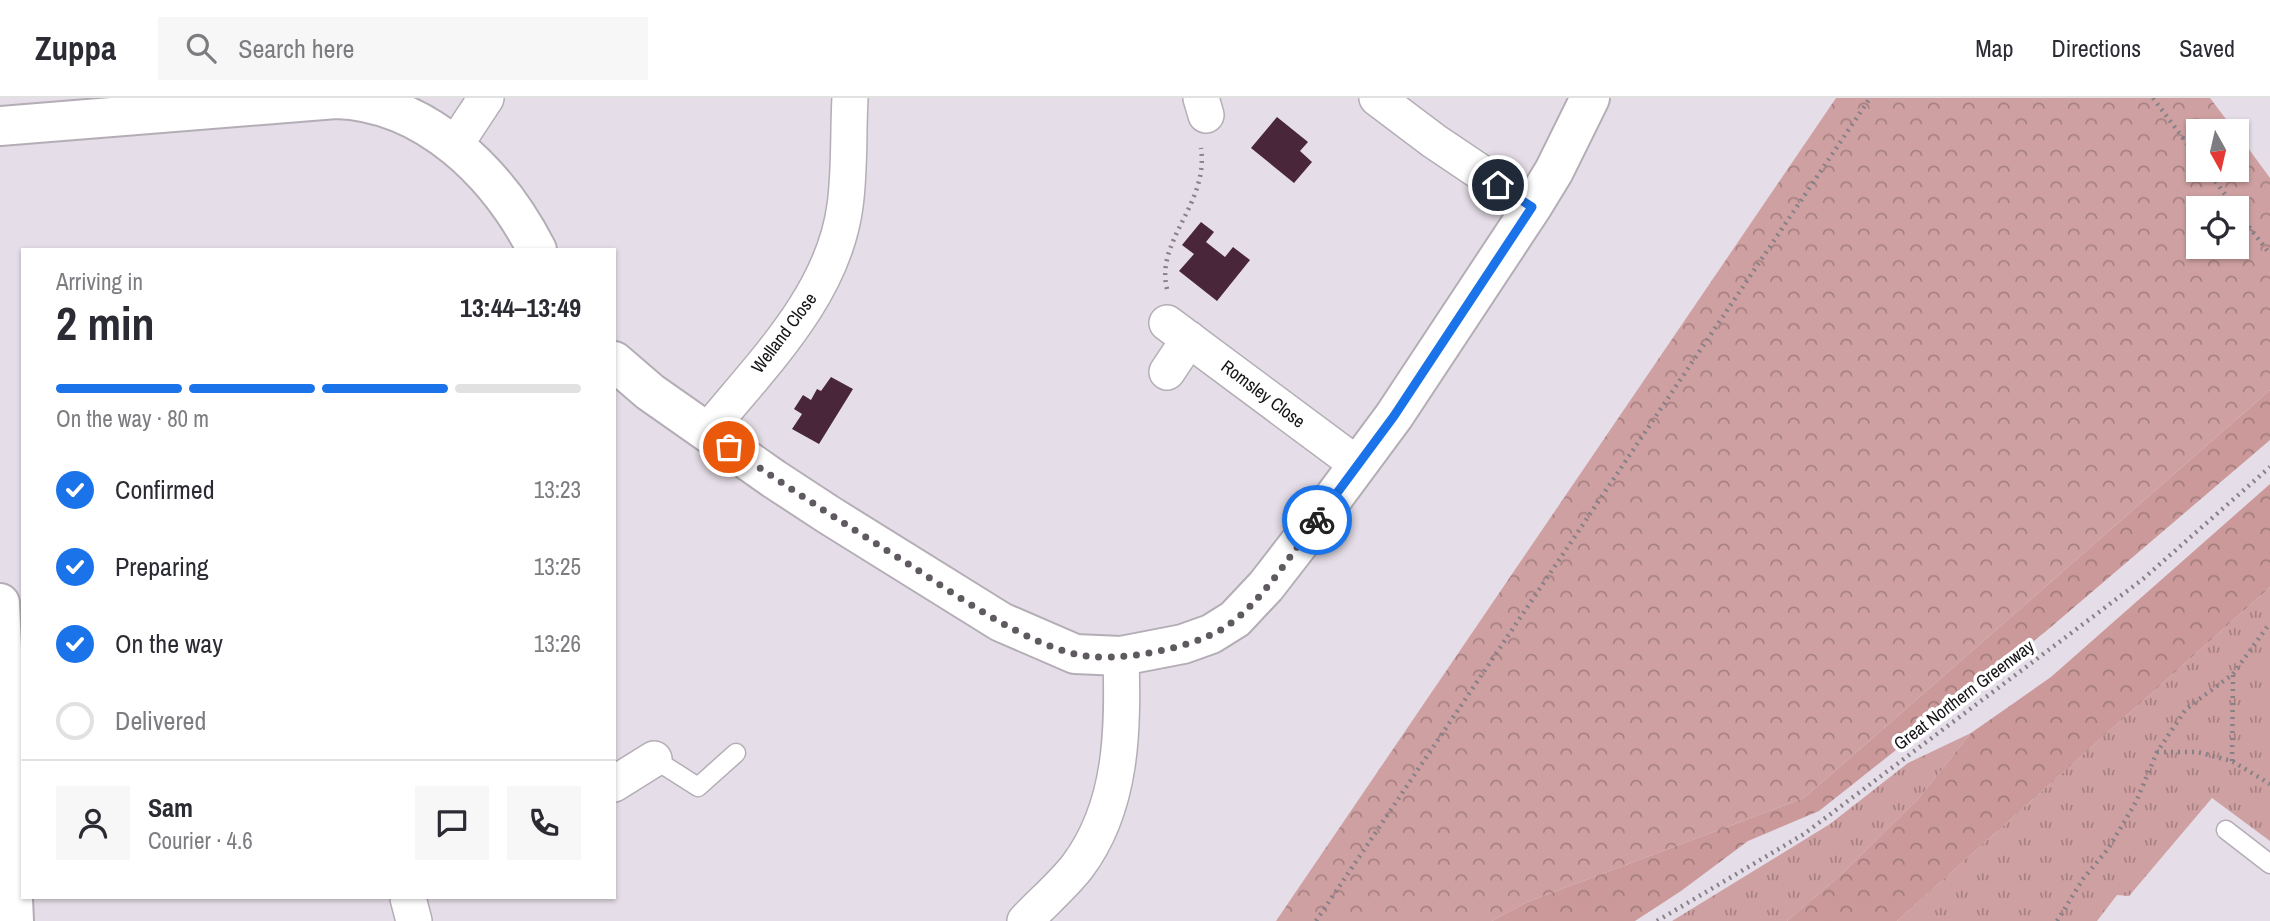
<!DOCTYPE html>
<html lang="en">
<head>
<meta charset="utf-8">
<style>
	:root { --surface:#fff; --page:#f7f7f7; --text:#2b2b33; --muted:#7c7c81; --line:#e1e1e2; --accent:#1a73e8 }
	body { margin:0; font-family:"Archivo Narrow",sans-serif; background:var(--page); color:var(--text); height:100vh; display:flex; flex-direction:column; font-size:26px; white-space:nowrap }
	* { box-sizing:border-box; margin:0 }
	p { font-size:23px; color:var(--muted) }
	.icon { flex:none; width:38px; height:38px; fill:none; stroke:currentColor; stroke-width:2; stroke-linecap:round; stroke-linejoin:round }
	.map { position:relative; flex:1; overflow:hidden }
	.details { position:absolute; left:21px; top:150px; width:595px; height:651px; display:flex; flex-direction:column; background:var(--surface); border-radius:0px; box-shadow:0 2px 5px #0004 }
	.details>* { flex:none }
	.needle { width:46px; rotate:172deg }
	.buttons { position:absolute; left:2186px; top:21px; display:grid; gap:14px }
	.buttons a { display:grid; place-items:center; width:63px; height:63px; border-radius:0px; background:var(--surface); box-shadow:0 2px 5px #0004; font-size:35px }
	.pin { position:absolute; display:grid; place-items:center; width:60px; height:60px; color:#fff; margin:-30px; border:4px solid #fff; border-radius:50%; box-shadow:0 2px 7px #0007 }
	.courier { position:absolute; display:grid; place-items:center; width:70px; height:70px; margin:-35px; border:5px solid #1a73e8; border-radius:50%; background:#fff; color:#222; box-shadow:0 2px 9px #0007 }
	.overview em { font-style:normal; font-weight:800 }
	.overview div { display:flex; flex-direction:column-reverse }
	.overview { display:flex; align-items:center; justify-content:space-between; height:119px; padding:0 35px }
	h1 { font-size:46px; font-weight:800; line-height:52px }
	.bar { display:grid; grid-template-columns:repeat(4,1fr); gap:10px 7px; align-content:center; height:84px; padding:0 35px }
	.bar i { height:9px; border-radius:5px; background:var(--line) }
	.bar .selected { background:var(--accent) }
	.bar p { grid-column:span 4 }
	.line { display:flex; align-items:center; gap:18px; padding:0 35px; border-top:2px solid var(--line) }
	.line div { flex:1 }
	.round { display:grid; place-items:center; flex:none; width:74px; height:74px; border-radius:0px; background:var(--page) }
	ol { padding:0 35px; list-style:none }
	li { display:flex; align-items:center; gap:21px; height:77px }
	li p { margin-inline-start:auto }
	li .icon { padding:7px; border-radius:50%; background:var(--accent); color:#fff; stroke-width:4 }
	li:last-child { color:var(--muted) }
	li i { width:38px; height:38px; border:4px solid var(--line); border-radius:50% }
	header { display:flex; align-items:center; gap:42px; box-sizing:border-box; height:98px; padding:0 35px; background:var(--surface); border-bottom:2px solid var(--line) }
	header strong { font-size:33px }
	nav { display:flex; gap:38px; margin-inline-start:auto; font-size:24px }
	.search { width:490px; height:63px; background:var(--page); display:flex; align-items:center; gap:18px; box-sizing:border-box; padding:0 24px; border-radius:0px; color:var(--muted); font-size:26px }
	.map>svg:first-child { display:block }
	.grass { fill:url(#grass-tufts) }
	.forest { fill:url(#forest-crowns) }
	.park { fill:url(#park-crowns); fill-rule:evenodd }
	.building { fill:#492639 }
	.lines { fill:none; stroke-linecap:round; stroke-linejoin:round }
	.service-casing { stroke:#b4adb6; stroke-width:21 }
	.minor-casing { stroke:#b4adb6; stroke-width:38 }
	.tertiary-casing { stroke:#b4adb6; stroke-width:42 }
	.secondary-casing { stroke:#b4adb6; stroke-width:42 }
	.path { stroke:#868187; stroke-width:4.5; stroke-dasharray:2 5; stroke-linecap:butt }
	.service { stroke:#fff; stroke-width:18 }
	.minor { stroke:#fff; stroke-width:35 }
	.tertiary { stroke:#fff; stroke-width:38 }
	.secondary { stroke:#fff; stroke-width:38 }
	.done { stroke:#5f5a60; stroke-width:7; stroke-dasharray:0 12.6 }
	.route { stroke:#1a73e8; stroke-width:9 }
	.labels { text-anchor:middle; stroke-width:7; stroke-linejoin:round; paint-order:stroke }
	.street-label { font-size:18px; fill:#171417; stroke:#fff }
</style>
</head>
<body>
<header>
<strong>Zuppa</strong>
<div class="search"><svg class="icon" aria-label="search" viewBox="0 0 24 24"><circle cx="10" cy="10" r="6"/><path d="M15 15l6 6"/></svg>Search here</div>
<nav><a>Map</a><a>Directions</a><a>Saved</a></nav>
</header>
<div class="map">
<svg width="2270" height="823" viewBox="0 0 2270 823">
	<defs>
		<pattern id="grass-tufts" width="24" height="20" patternUnits="userSpaceOnUse" patternTransform="scale(1.75)"><rect width="24" height="20" fill="#cfa0a1"/><path d="M3 7l-1-3M5 7V3M7 7l1-3M15 17l-1-3M17 17v-4M19 17l1-3" fill="none" stroke="#a78182"/></pattern>
		<pattern id="forest-crowns" width="20" height="18" patternUnits="userSpaceOnUse" patternTransform="scale(1.75)"><rect width="20" height="18" fill="#cb999a"/><path d="M2 6a3 3 0 1 1 6 0M12 15a3 3 0 1 1 6 0" fill="none" stroke="#a47c7d"/></pattern>
		<pattern id="park-crowns" width="20" height="18" patternUnits="userSpaceOnUse" patternTransform="scale(1.75)"><rect width="20" height="18" fill="#cfa0a1"/><path d="M2 6a3 3 0 1 1 6 0M12 15a3 3 0 1 1 6 0" fill="none" stroke="#a78182"/></pattern>
	</defs>
	<rect width="100%" height="100%" fill="#e5dde7"/>
	<g class="grass">
		<path d="M2270,489V743L2212,700L2129,798L2117,797L2097,823H1897Z"/>
		<path d="M1971,635L1919,700L1842,776L1787,823H1672L1830,726L1908,665Z"/>
	</g>
	<g class="forest">
		<path d="M2270,292V342L2045,534L1819,713L1748,743L1681,793L1635,823H1492L1527,804L1804,700Z"/>
		<path d="M2270,386V489L1897,823H1787L1842,776L1919,700L1971,635L2051,579Z"/>
	</g>
	<path class="park" d="M1836,0H2210L2235,33H2198V72H2236L2237,35L2270,80V292L1804,700L1527,804L1492,823H1276ZM2198,110H2236V149H2198Z"/>
	<g class="building">
		<path d="M1277,19L1308,44L1300,53L1312,64L1294,85L1251,50Z"/>
		<path d="M1201,124L1214,134L1206,144L1225,159L1233,149L1250,162L1217,203L1179,173L1194,156L1182,147Z"/>
		<path d="M831,279L853,291L819,346L792,331L802,316L794,311L803,297L811,302L817,291L821,293Z"/>
	</g>
	<g class="lines">
		<defs>
			<g id="service">
				<path d="M654,661L698,689L736,655"/>
				<path d="M2226,732L2270,766"/>
			</g>
			<g id="minor">
				<path d="M1201,0L1206,17"/>
				<path d="M1377,0L1434,43L1532,109"/>
				<path d="M455,47L486,0"/>
				<path d="M1167,225L1358,367"/>
				<path d="M1167,274L1189,241"/>
				<path d="M707,334C762,266 833,198 845,108C850,72 848,36 850,0"/>
				<path d="M614,686L654,661"/>
				<path d="M408,800L414,823"/>
				<path d="M1025,823C1042,805 1062,788 1077,769C1123,708 1123,631 1121,558"/>
			</g>
			<g id="tertiary">
				<path d="M0,28L336,1C427,4 498,76 537,152"/>
				<path d="M614,263L650,294L774,381L829,417L1001,524L1075,556L1121,558L1183,546L1211,536L1235,521L1266,488L1314,426L1394,318L1532,109L1554,73L1590,0"/>
			</g>
			<path id="secondary" d="M0,505L14,823"/>
		</defs>
		<use href="#service" class="service-casing"/>
		<use href="#minor" class="minor-casing"/>
		<use href="#tertiary" class="tertiary-casing"/>
		<use href="#secondary" class="secondary-casing"/>
		<g class="path">
			<path d="M2153,0L2198,60"/>
			<path d="M2207,72L2235,110"/>
			<path d="M2236,112L2270,156"/>
			<path d="M1167,191C1155,142 1209,106 1201,50"/>
			<path d="M2157,654H2197L2232,663L2270,686"/>
			<path d="M2232,663L2233,576"/>
			<path d="M1316,823L1870,0"/>
			<path d="M1657,823L1804,736L2143,481L2270,369"/>
			<path d="M2057,823L2083,781L2108,751L2136,704L2157,654L2186,611L2233,576L2270,525"/>
		</g>
		<use href="#service" class="service"/>
		<use href="#minor" class="minor"/>
		<use href="#tertiary" class="tertiary"/>
		<use href="#secondary" class="secondary"/>
	</g>
	<g class="lines">
		<path class="done" d="M729,349C791,392 853,431 916,471C960,500 1024,544 1075,556C1113,566 1190,551 1224,530C1260,507 1291,456 1317,422"/>
		<path class="route" d="M1317,422L1394,318L1532,109L1498,87"/>
	</g>
	<g class="labels">
		<g class="street-label">
			<text transform="translate(784 235) rotate(-53)" y="6">Welland Close</text>
			<text transform="translate(1263 296) rotate(37)" y="6">Romsley Close</text>
			<text transform="translate(1964 597) rotate(-37)" y="6">Great Northern Greenway</text>
		</g>
	</g>
</svg>
<div class="buttons">
<a><svg class="needle" viewBox="-14 -14 28 28"><path d="M0-13l5 13h-10z" fill="#e53935"/><path d="M0 13l5-13h-10z" fill="#7c7c81"/></svg></a>
<a><svg class="icon" aria-label="locate" viewBox="0 0 24 24"><circle cx="12" cy="12" r="6"/><path d="M12 2v4M12 18v4M2 12h4M18 12h4"/></svg></a>
</div>
<div class="pin" style="left:729px;top:349px;background:#ea580c"><svg class="icon" aria-label="bag" viewBox="0 0 24 24"><path d="M5 8h14l-1 12H6zM9 8a3 3 0 0 1 6 0"/></svg></div>
<div class="pin" style="left:1498px;top:87px;background:#1f2937"><svg class="icon" aria-label="home" viewBox="0 0 24 24"><path d="M3 11l9-7 9 7M6 9v11h12V9"/></svg></div>
<div class="courier" style="left:1317px;top:422px"><svg class="icon" aria-label="bike" viewBox="0 0 24 24"><circle cx="6" cy="16" r="4"/><circle cx="18" cy="16" r="4"/><path d="M6 16l4-8h5l3 8M10 8l3 8H6M13 5h3"/></svg></div>
<section class="details">
<div class="overview"><div><h1>2 min</h1><p>Arriving in</p></div><em>13:44–13:49</em></div>
<div class="bar"><i class="selected"></i><i class="selected"></i><i class="selected"></i><i></i><p>On the way · 80 m</p></div>
<ol>
<li><svg class="icon" aria-label="check" viewBox="0 0 24 24"><path d="M5 12l5 5 9-10"/></svg>Confirmed<p>13:23</p></li>
<li><svg class="icon" aria-label="check" viewBox="0 0 24 24"><path d="M5 12l5 5 9-10"/></svg>Preparing<p>13:25</p></li>
<li><svg class="icon" aria-label="check" viewBox="0 0 24 24"><path d="M5 12l5 5 9-10"/></svg>On the way<p>13:26</p></li>
<li><i></i>Delivered</li>
</ol>
<div class="line" style="height:126px"><a class="round"><svg class="icon" aria-label="person" viewBox="0 0 24 24"><circle cx="12" cy="8" r="4"/><path d="M4 21q1-7 8-7t8 7"/></svg></a><div><b>Sam</b><p>Courier · 4.6</p></div><a class="round"><svg class="icon" aria-label="chat" viewBox="0 0 24 24"><path d="M4 5h16v11H9l-5 4z"/></svg></a><a class="round"><svg class="icon" aria-label="phone" viewBox="0 0 24 24"><path d="M5 4h4l2 5-3 2q2 4 5 5l2-3 5 2v4C11 20 4 13 5 4z"/></svg></a></div>
</section>
</div>
</body>
</html>
